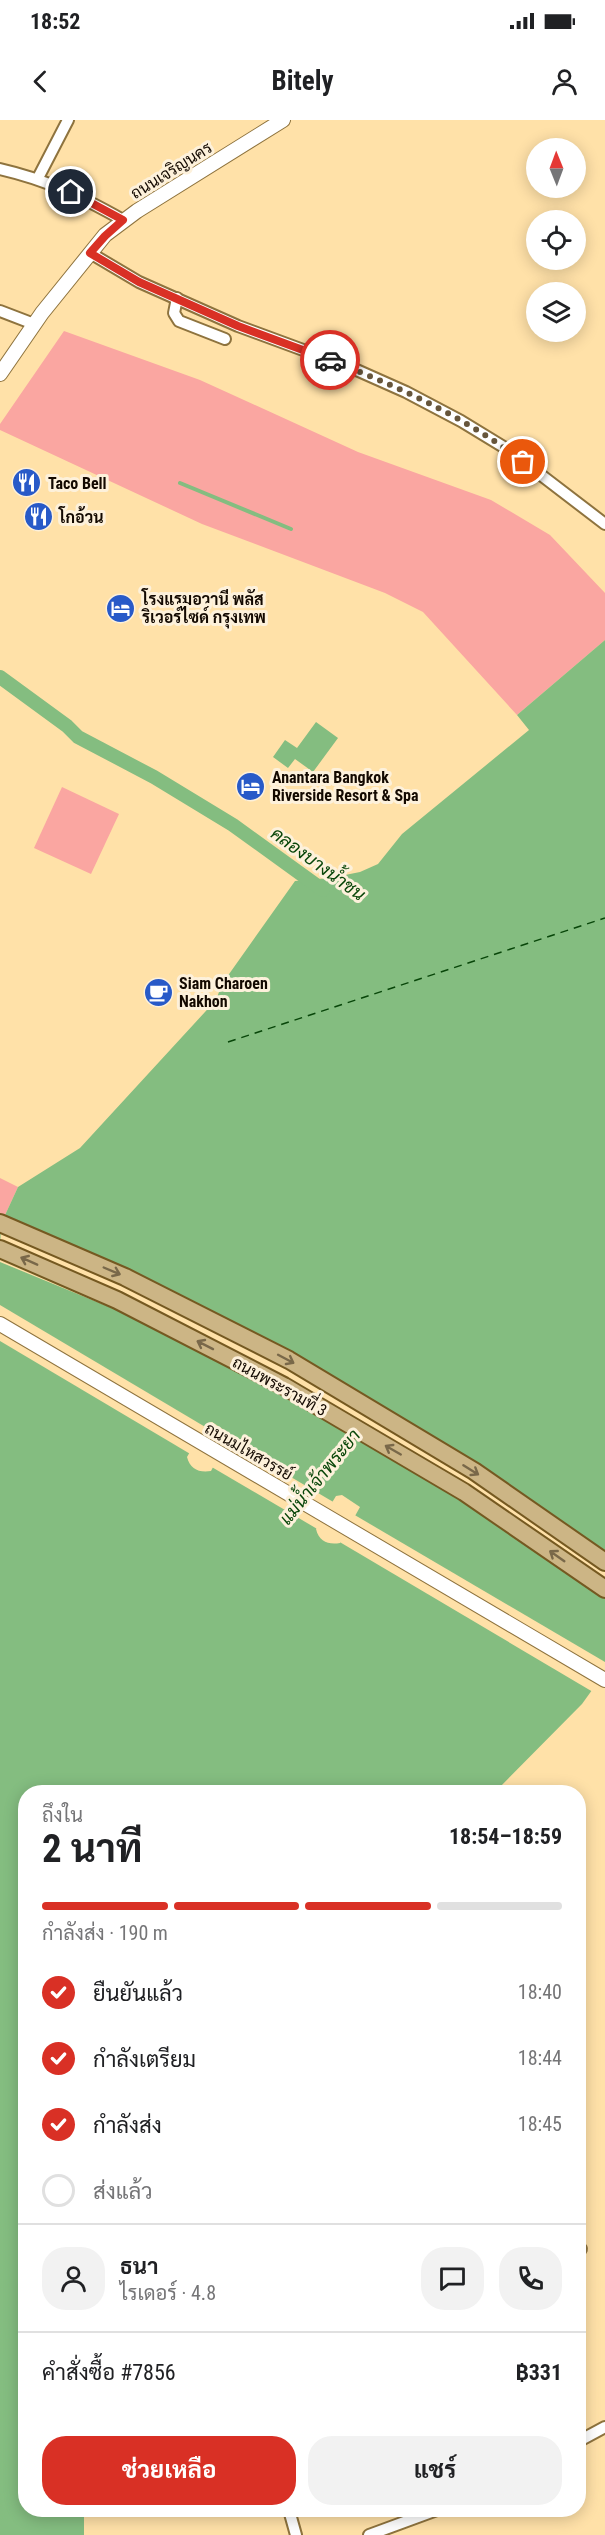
<!DOCTYPE html>
<html lang="th">
<head>
<meta charset="utf-8">
<style>
	:root { --surface:#fff; --page:#f2f2f2; --text:#202124; --muted:#757577; --line:#e0e0e0; --accent:#d93025 }
	body { margin:0; font-family:"Roboto Condensed",Sarabun,sans-serif; background:var(--page); color:var(--text); height:100vh; display:flex; flex-direction:column; font-size:22px; white-space:nowrap }
	* { box-sizing:border-box; margin:0 }
	p { font-size:20px; color:var(--muted) }
	.icon { flex:none; width:33px; height:33px; fill:none; stroke:currentColor; stroke-width:2; stroke-linecap:round; stroke-linejoin:round }
	.map { position:relative; flex:1; overflow:hidden }
	.side { position:absolute; left:18px; top:1665px; width:568px; height:732px; display:flex; flex-direction:column; background:var(--surface); border-radius:24px; box-shadow:0 3px 15px #0003 }
	.side>* { flex:none }
	.needle { width:39px; rotate:359deg }
	.tools { position:absolute; left:526px; top:18px; display:grid; gap:12px }
	.tools a { display:grid; place-items:center; width:60px; height:60px; border-radius:50%; background:var(--surface); box-shadow:0 3px 15px #0003; font-size:30px }
	.pin { position:absolute; display:grid; place-items:center; width:51px; height:51px; color:#fff; margin:-26px; border:3px solid #fff; border-radius:50%; box-shadow:0 2px 6px #0007 }
	.courier { position:absolute; display:grid; place-items:center; width:60px; height:60px; margin:-30px; border:4px solid #d93025; border-radius:50%; background:#fff; color:#222; box-shadow:0 2px 8px #0007 }
	.headline em { font-style:normal; font-weight:700 }
	.headline div { display:flex; flex-direction:column-reverse }
	.headline { display:flex; align-items:center; justify-content:space-between; height:102px; padding:0 24px }
	h1 { font-size:39px; font-weight:700; line-height:45px }
	.bar { display:grid; grid-template-columns:repeat(4,1fr); gap:9px 6px; align-content:center; height:72px; padding:0 24px }
	.bar i { height:8px; border-radius:4px; background:var(--line) }
	.bar .active { background:var(--accent) }
	.bar p { grid-column:span 4 }
	.line { display:flex; align-items:center; gap:15px; padding:0 24px; border-top:2px solid var(--line) }
	.line div { flex:1 }
	.round { display:grid; place-items:center; flex:none; width:63px; height:63px; border-radius:24px; background:var(--page) }
	ol { padding:0 24px; list-style:none }
	li { display:flex; align-items:center; gap:18px; height:66px }
	li p { margin-inline-start:auto }
	li .icon { padding:6px; border-radius:50%; background:var(--accent); color:#fff; stroke-width:4 }
	li:last-child { color:var(--muted) }
	li i { width:33px; height:33px; border:3px solid var(--line); border-radius:50% }
	.primary-button { display:flex; gap:12px; margin-top:auto; padding:12px 24px }
	.primary-button a { flex:1; height:69px; border-radius:24px; background:var(--accent); color:#fff; font-size:24px; font-weight:700; line-height:69px; text-align:center }
	.primary-button a+a { background:var(--page); color:var(--text) }
	.status { display:flex; justify-content:space-between; align-items:center; height:42px; padding:0 30px; background:var(--surface); direction:ltr }
	.status svg { height:16px; fill:currentColor }
	header { display:flex; justify-content:space-between; align-items:center; height:78px; padding:0 24px; background:var(--surface); font-size:27px; font-weight:700 }
	.map>svg:first-child { display:block }
	.green { fill:#faa6a1 }
	.water { fill:#84bd80; fill-rule:evenodd }
	.pier { fill:#ffe1a8 }
	.lines { fill:none; stroke-linecap:round; stroke-linejoin:round }
	.stream { stroke:#84bd80; stroke-width:4 }
	.canal { stroke:#84bd80; stroke-width:14 }
	.ferry { stroke:#084609; stroke-width:1.5; stroke-dasharray:8 6; stroke-linecap:butt }
	.minor-casing { stroke:#8e733e; stroke-width:14 }
	.secondary-casing { stroke:#8e733e; stroke-width:16 }
	.primary-casing { stroke:#755921; stroke-width:20 }
	.minor { stroke:#fff; stroke-width:10 }
	.secondary { stroke:#fff; stroke-width:14 }
	.primary { stroke:#ccb585; stroke-width:16 }
	.oneway { stroke:#796849 }
	.done { stroke:#66553b; stroke-width:6; stroke-dasharray:0 10.8 }
	.route { stroke:#d93025; stroke-width:8 }
	.labels { text-anchor:middle; stroke-width:6; stroke-linejoin:round; paint-order:stroke }
	.street-label { font-size:16px; fill:#130900; stroke:#fdf1db }
	.poi-label { font-size:16px; font-weight:bold; fill:#130900; stroke:#fdf1db; text-anchor:start }
	.water-label { font-size:18px; font-style:italic; fill:#084609; stroke:#fdf1db }
</style>
</head>
<body>
<div class="status"><b>18:52</b><svg viewBox="0 0 49 12"><path d="M0 12V9h3v3zM5 12V6h3v6zM10 12V3h3v9zM15 12V0h3v12zM26 1h20v11H26zM47 4h2v5h-2z"/></svg></div>
<header><svg class="icon" aria-label="back" viewBox="0 0 24 24"><path d="M15 5l-7 7 7 7"/></svg>Bitely<svg class="icon" aria-label="person" viewBox="0 0 24 24"><circle cx="12" cy="8" r="4"/><path d="M4 21q1-7 8-7t8 7"/></svg></header>
<div class="map">
<svg width="605" height="2415" viewBox="0 0 605 2415">
	<rect width="100%" height="100%" fill="#ffe1a8"/>
	<g class="green">
		<path d="M64,211L200,260L358,332L491,380L550,415L605,473V520L517,595L423,492L385,473L202,404L0,310V304Z"/>
		<path d="M62,667L119,694L91,754L34,728Z"/>
		<path d="M0,1058L18,1067L0,1106Z"/>
	</g>
	<g class="water">
		<path d="M605,520V1552L582,1584L495,1672H26V2390H84V2415H0V1106L18,1067L80,1028L216,880L222,864L295,761L330,758L360,752L378,744L402,714L529,610L517,595ZM212,1302L230,1314L211,1351C199,1353 190,1349 187,1337L206,1304ZM342,1375L360,1387L340,1423C329,1425 319,1422 316,1409L336,1376Z"/>
		<path d="M316,602L338,618L313,652L295,639L288,648L273,637L285,620L297,628Z"/>
	</g>
	<g class="pier">
		<path d="M1,1096L138,1154L292,1234L605,1434V1479L463,1382L276,1272L119,1191L0,1142Z"/>
		<path d="M0,1185L207,1308L192,1335L0,1221Z"/>
		<path d="M225,1318L335,1383L319,1410L210,1346Z"/>
		<path d="M353,1394L605,1542V1557L593,1572L338,1421Z"/>
	</g>
	<g class="lines">
		<path class="stream" d="M180,363L291,409"/>
		<path class="canal" d="M0,557L67,606L78,617L154,657L233,705L323,770"/>
		<path class="ferry" d="M228,922L605,798"/>
		<defs>
			<g id="minor">
				<path d="M0,49C48,60 80,76 123,100"/>
				<path d="M38,58L68,0"/>
				<path d="M90,133L139,162L238,206L352,248L406,272L461,301L507,329L605,404"/>
				<path d="M177,178L174,193L179,201L225,219"/>
				<path d="M0,191L34,204"/>
				<path d="M579,2130L581,2129"/>
				<path d="M579,2321L605,2307"/>
				<path d="M289,2390L296,2415"/>
				<path d="M369,2415L437,2390"/>
			</g>
			<g id="secondary">
				<path d="M0,254L42,193L105,115L137,91L283,0"/>
				<path d="M0,1204L605,1560"/>
			</g>
			<g id="primary">
				<path d="M0,1103L125,1157L289,1240L474,1351L605,1442"/>
				<path d="M0,1129L117,1180L284,1266L464,1372L605,1469"/>
			</g>
		</defs>
		<use href="#minor" class="minor-casing"/>
		<use href="#secondary" class="secondary-casing"/>
		<use href="#primary" class="primary-casing"/>
		<use href="#minor" class="minor"/>
		<use href="#secondary" class="secondary"/>
		<use href="#primary" class="primary"/>
	</g>
	<defs><path id="oneway-shaft" d="M-6 0H5M1.5-3L5.5 0L1.5 3" fill="none" stroke-width="1.6" stroke-linecap="round" stroke-linejoin="round" transform="scale(1.5)"/></defs>
	<g class="oneway">
		<use href="#oneway-shaft" transform="translate(29 1141) rotate(-156)"/>
		<use href="#oneway-shaft" transform="translate(112 1151) rotate(23)"/>
		<use href="#oneway-shaft" transform="translate(205 1225) rotate(-153)"/>
		<use href="#oneway-shaft" transform="translate(286 1239) rotate(28)"/>
		<use href="#oneway-shaft" transform="translate(393 1330) rotate(-150)"/>
		<use href="#oneway-shaft" transform="translate(471 1350) rotate(32)"/>
		<use href="#oneway-shaft" transform="translate(557 1436) rotate(-145)"/>
	</g>
	<g class="lines">
		<path class="done" d="M330,240C397,266 466,297 523,342"/>
		<path class="route" d="M71,72L123,100L105,116L90,133L139,162L238,206L330,240"/>
	</g>
	<defs>
		<symbol id="restaurant-disc" viewBox="-11 -11 22 22"><circle r="9.5" fill="#285ac8" stroke="#fdf1db"/><path d="M-5-6h1v4h1v-4h1v4h1v-4h1v5L-1.5 .5V6h-2V.5L-5-1ZM5-6V6H3V1.5H1.5Q1.5-4 5-6Z" fill="#fff"/></symbol>
		<symbol id="hotel-disc" viewBox="-11 -11 22 22"><circle r="9.5" fill="#285ac8" stroke="#fdf1db"/><path d="M-6-4.5h1.5V1H6V5H4.5V3h-9V5H-6ZM-4 0a1.8 1.8 0 1 1 3.6 0ZM.5 0V-2.5h3Q6-2.5 6 0Z" fill="#fff"/></symbol>
		<symbol id="cafe-disc" viewBox="-11 -11 22 22"><circle r="9.5" fill="#285ac8" stroke="#fdf1db"/><path d="M-5.5-4.5H6V0H3Q3 3.5 0 3.5H-2.5Q-5.5 3.5-5.5 0ZM3-3.2v2h1.7v-2ZM-6 4.5H4V6H-6Z" fill="#fff"/></symbol>
	</defs>
	<g fill-rule="evenodd">
		<use href="#restaurant-disc" x="10" y="346" width="33" height="33"/>
		<use href="#restaurant-disc" x="22" y="380" width="33" height="33"/>
		<use href="#hotel-disc" x="104" y="472" width="33" height="33"/>
		<use href="#hotel-disc" x="234" y="650" width="33" height="33"/>
		<use href="#cafe-disc" x="142" y="856" width="33" height="33"/>
	</g>
	<g class="labels">
		<g class="street-label">
			<text transform="translate(171 50) rotate(-32)" y="6">ถนนเจริญนคร</text>
			<text transform="translate(280 1266) rotate(29)" y="6">ถนนพระรามที่ 3</text>
			<text transform="translate(249 1331) rotate(30)" y="6">ถนนมไหสวรรย์</text>
		</g>
		<g class="poi-label">
			<text x="48" y="369">Taco Bell</text>
			<text x="59" y="403">โกอ้วน</text>
			<text x="142" y="485">โรงแรมอวานี พลัส<tspan x="142" dy="18">ริเวอร์ไซด์ กรุงเทพ</tspan></text>
			<text x="272" y="663">Anantara Bangkok<tspan x="272" dy="18">Riverside Resort &amp; Spa</tspan></text>
			<text x="179" y="869">Siam Charoen<tspan x="179" dy="18">Nakhon</tspan></text>
		</g>
		<g class="water-label">
			<text transform="translate(318 744) rotate(36)" y="6">คลองบางน้ำชน</text>
			<text transform="translate(320 1357) rotate(-51)" y="6">แม่น้ำเจ้าพระยา</text>
		</g>
	</g>
</svg>
<div class="tools">
<a><svg class="needle" viewBox="-14 -14 28 28"><path d="M0-13l5 13h-10z" fill="#e53935"/><path d="M0 13l5-13h-10z" fill="#757577"/></svg></a>
<a><svg class="icon" aria-label="locate" viewBox="0 0 24 24"><circle cx="12" cy="12" r="6"/><path d="M12 2v4M12 18v4M2 12h4M18 12h4"/></svg></a>
<a><svg class="icon" aria-label="layers" viewBox="0 0 24 24"><path d="M12 4l9 5-9 5-9-5zM3 14l9 5 9-5"/></svg></a>
</div>
<div class="pin" style="left:523px;top:342px;background:#ea580c"><svg class="icon" aria-label="bag" viewBox="0 0 24 24"><path d="M5 8h14l-1 12H6zM9 8a3 3 0 0 1 6 0"/></svg></div>
<div class="pin" style="left:71px;top:72px;background:#1f2937"><svg class="icon" aria-label="home" viewBox="0 0 24 24"><path d="M3 11l9-7 9 7M6 9v11h12V9"/></svg></div>
<div class="courier" style="left:330px;top:240px"><svg class="icon" aria-label="car" viewBox="0 0 24 24"><path d="M5 17H2v-5l4-1 3-4h7l3 4 3 1v5h-3M9 17h6M6 11h13"/><circle cx="7" cy="17" r="2"/><circle cx="17" cy="17" r="2"/></svg></div>
<section class="side">
<div class="headline"><div><h1>2 นาที</h1><p>ถึงใน</p></div><em>18:54–18:59</em></div>
<div class="bar"><i class="active"></i><i class="active"></i><i class="active"></i><i></i><p>กำลังส่ง · 190 m</p></div>
<ol>
<li><svg class="icon" aria-label="check" viewBox="0 0 24 24"><path d="M5 12l5 5 9-10"/></svg>ยืนยันแล้ว<p>18:40</p></li>
<li><svg class="icon" aria-label="check" viewBox="0 0 24 24"><path d="M5 12l5 5 9-10"/></svg>กำลังเตรียม<p>18:44</p></li>
<li><svg class="icon" aria-label="check" viewBox="0 0 24 24"><path d="M5 12l5 5 9-10"/></svg>กำลังส่ง<p>18:45</p></li>
<li><i></i>ส่งแล้ว</li>
</ol>
<div class="line" style="height:108px"><a class="round"><svg class="icon" aria-label="person" viewBox="0 0 24 24"><circle cx="12" cy="8" r="4"/><path d="M4 21q1-7 8-7t8 7"/></svg></a><div><b>ธนา</b><p>ไรเดอร์ · 4.8</p></div><a class="round"><svg class="icon" aria-label="chat" viewBox="0 0 24 24"><path d="M4 5h16v11H9l-5 4z"/></svg></a><a class="round"><svg class="icon" aria-label="phone" viewBox="0 0 24 24"><path d="M5 4h4l2 5-3 2q2 4 5 5l2-3 5 2v4C11 20 4 13 5 4z"/></svg></a></div>
<div class="line" style="height:78px"><div>คำสั่งซื้อ #7856</div><b>฿331</b></div>
<div class="primary-button"><a>ช่วยเหลือ</a><a>แชร์</a></div>
</section>
</div>
</body>
</html>
